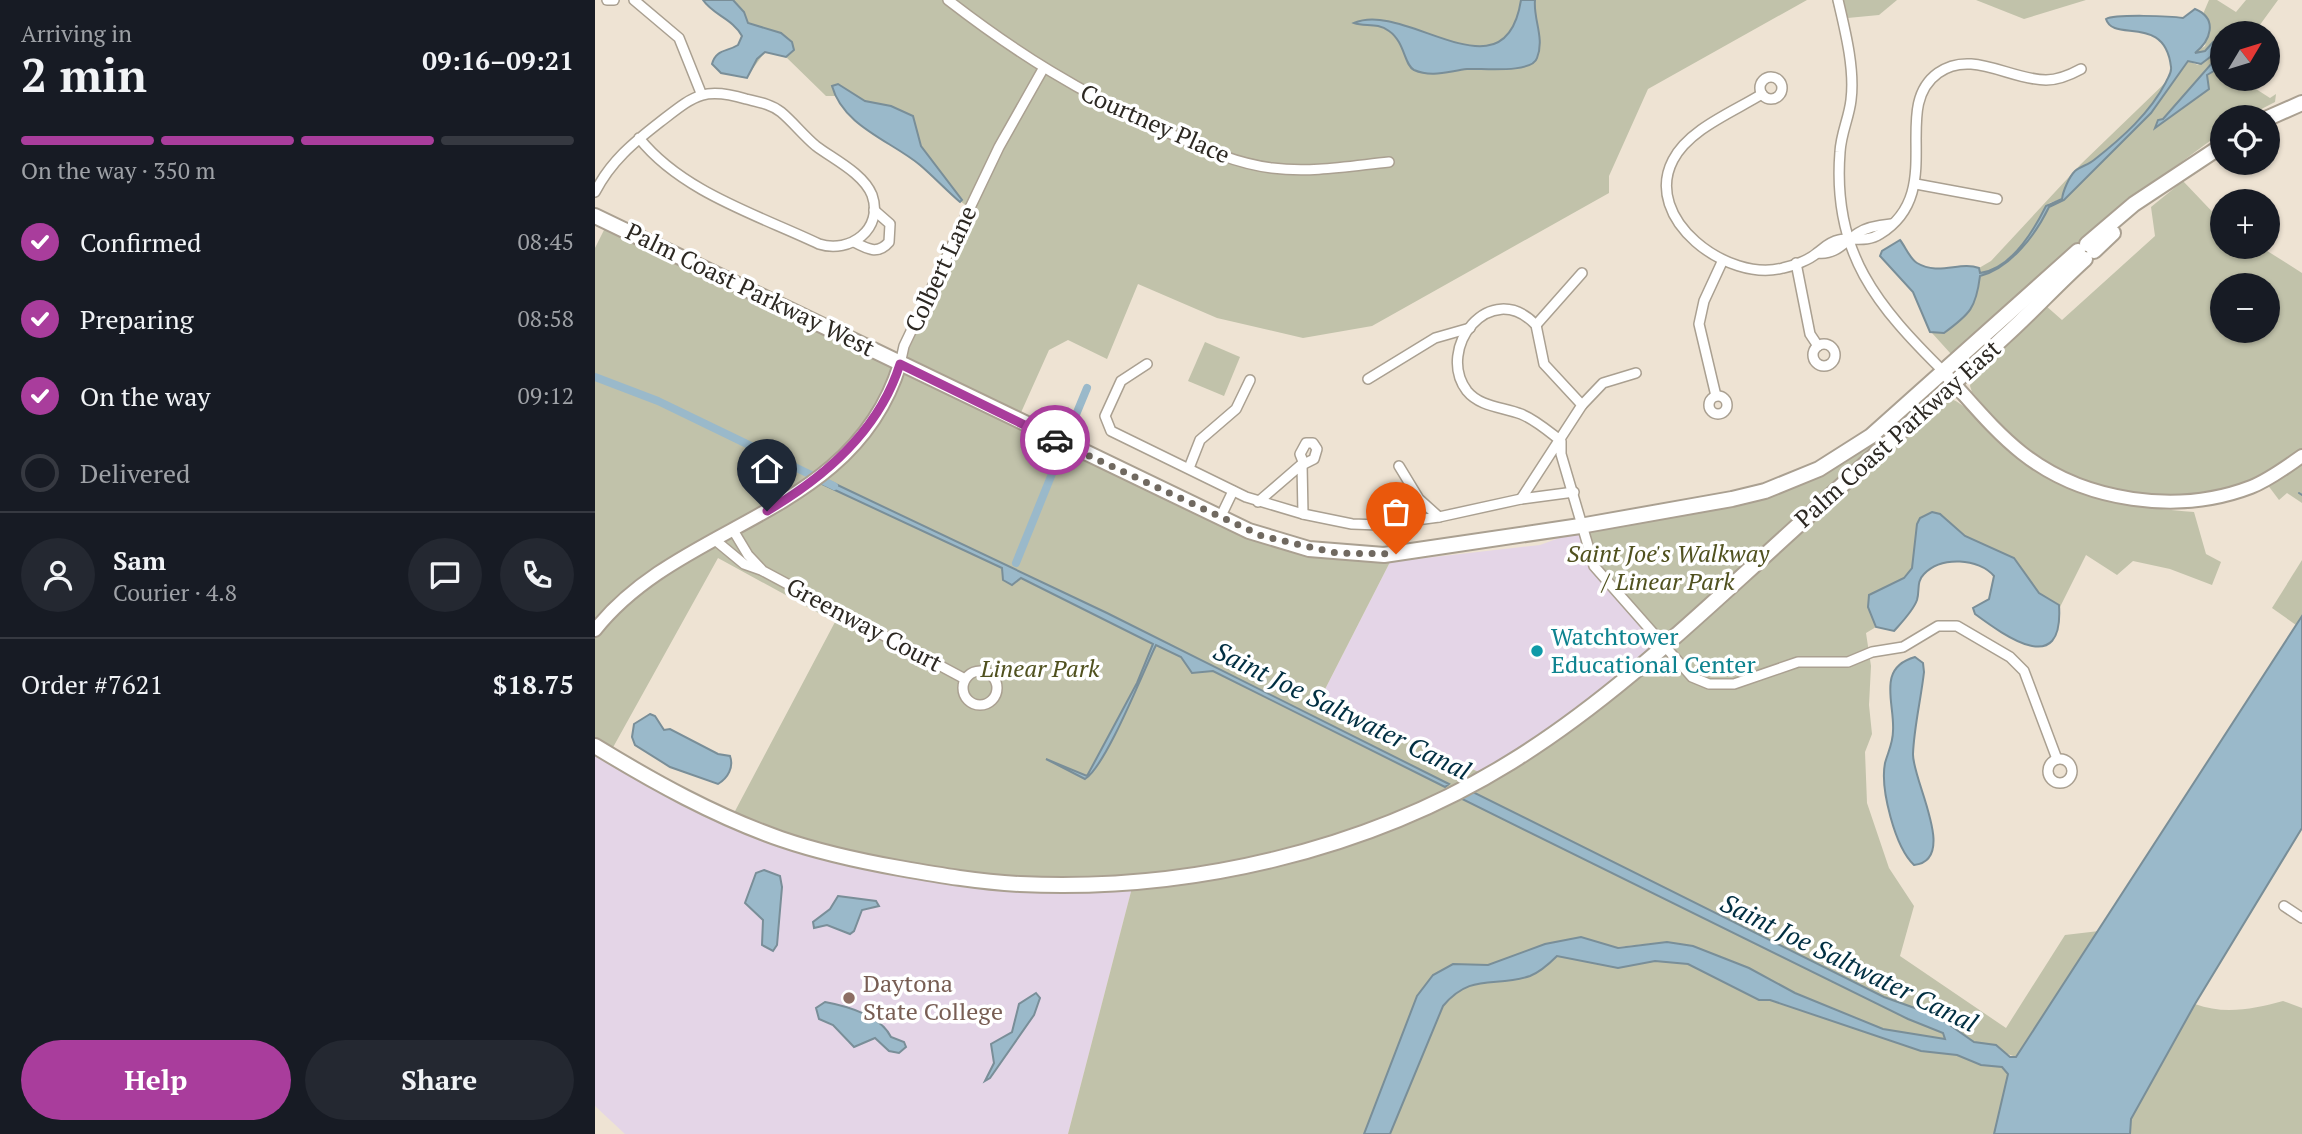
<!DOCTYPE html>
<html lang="en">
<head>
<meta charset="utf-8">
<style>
	:root { --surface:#171b24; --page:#242831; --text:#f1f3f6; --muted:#9ea1a6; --line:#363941; --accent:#a93d9c }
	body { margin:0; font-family:"PT Serif",serif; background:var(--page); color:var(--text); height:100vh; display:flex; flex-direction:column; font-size:26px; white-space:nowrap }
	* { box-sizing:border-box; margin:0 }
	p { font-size:23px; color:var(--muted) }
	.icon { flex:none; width:38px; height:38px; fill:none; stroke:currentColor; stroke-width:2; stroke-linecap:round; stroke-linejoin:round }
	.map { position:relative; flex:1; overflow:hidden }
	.details { display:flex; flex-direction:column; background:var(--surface); width:595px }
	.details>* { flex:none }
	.needle { width:46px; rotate:52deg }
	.tools { position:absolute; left:1615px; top:21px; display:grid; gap:14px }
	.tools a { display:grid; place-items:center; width:70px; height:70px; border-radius:50%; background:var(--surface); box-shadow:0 2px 5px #0004; font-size:35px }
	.pin { position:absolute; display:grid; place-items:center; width:60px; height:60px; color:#fff; margin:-72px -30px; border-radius:50% 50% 50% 0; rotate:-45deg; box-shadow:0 0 7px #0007 }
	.pin .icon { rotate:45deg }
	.courier { position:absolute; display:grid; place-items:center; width:70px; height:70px; margin:-35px; border:5px solid #a93d9c; border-radius:50%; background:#fff; color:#222; box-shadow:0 2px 9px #0007 }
	.summary em { font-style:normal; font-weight:600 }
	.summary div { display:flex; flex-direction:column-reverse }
	.summary { display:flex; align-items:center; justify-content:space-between; height:119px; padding:0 21px }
	h1 { font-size:46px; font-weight:600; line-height:52px }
	.bar { display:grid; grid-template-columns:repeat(4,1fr); gap:10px 7px; align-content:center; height:84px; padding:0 21px }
	.bar i { height:9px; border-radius:5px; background:var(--line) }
	.bar .active { background:var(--accent) }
	.bar p { grid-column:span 4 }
	.line { display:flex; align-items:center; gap:18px; padding:0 21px; border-top:2px solid var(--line) }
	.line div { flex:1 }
	.round { display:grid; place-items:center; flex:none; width:74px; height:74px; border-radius:37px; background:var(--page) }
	ol { padding:0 21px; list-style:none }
	li { display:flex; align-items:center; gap:21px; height:77px }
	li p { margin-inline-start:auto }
	li .icon { padding:7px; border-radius:50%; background:var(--accent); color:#fff; stroke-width:4 }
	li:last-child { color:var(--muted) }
	li i { width:38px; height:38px; border:4px solid var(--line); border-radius:50% }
	.primary-button { display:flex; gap:14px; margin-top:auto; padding:14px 21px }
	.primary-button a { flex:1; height:80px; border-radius:42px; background:var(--accent); color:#fff; font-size:28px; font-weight:600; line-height:80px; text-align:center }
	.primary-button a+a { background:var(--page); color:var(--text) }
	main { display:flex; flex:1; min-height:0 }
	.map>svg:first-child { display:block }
	.education { fill:#e4d5e7 }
	.green { fill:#c1c2aa; fill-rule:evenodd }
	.water { fill:#9ab9ca; stroke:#798e98; stroke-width:2 }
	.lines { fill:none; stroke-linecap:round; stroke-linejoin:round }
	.stream { stroke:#798e98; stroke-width:2 }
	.canal { stroke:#9ab9ca; stroke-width:8 }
	.street-casing { stroke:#aaa091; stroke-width:12 }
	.secondary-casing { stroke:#aaa091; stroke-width:16 }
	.primary-casing { stroke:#aaa091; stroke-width:18 }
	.street { stroke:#fff; stroke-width:9 }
	.secondary { stroke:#fff; stroke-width:12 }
	.primary { stroke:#fff; stroke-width:14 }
	.done { stroke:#706960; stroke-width:7; stroke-dasharray:0 12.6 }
	.route { stroke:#a93d9c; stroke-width:9 }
	.culture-dot { fill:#0f9aa8; stroke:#fff; stroke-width:2.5 }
	.education-dot { fill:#8d6e63; stroke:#fff; stroke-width:2.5 }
	.labels { text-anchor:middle; stroke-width:7; stroke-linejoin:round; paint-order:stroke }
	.street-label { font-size:24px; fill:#2c2822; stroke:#fff }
	.park-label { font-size:24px; font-style:italic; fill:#50511f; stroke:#fff }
	.culture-label { font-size:24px; fill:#0d838f; stroke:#fff; text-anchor:start }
	.education-label { font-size:24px; fill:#785e54; stroke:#fff; text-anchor:start }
	.water-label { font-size:26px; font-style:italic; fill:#012f42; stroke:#fff }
</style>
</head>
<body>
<main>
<section class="details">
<div class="summary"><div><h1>2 min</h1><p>Arriving in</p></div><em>09:16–09:21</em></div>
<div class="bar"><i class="active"></i><i class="active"></i><i class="active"></i><i></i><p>On the way · 350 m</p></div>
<ol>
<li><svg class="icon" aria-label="check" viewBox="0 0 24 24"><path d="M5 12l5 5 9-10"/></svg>Confirmed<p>08:45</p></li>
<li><svg class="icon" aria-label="check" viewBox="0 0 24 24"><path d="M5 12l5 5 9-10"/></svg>Preparing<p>08:58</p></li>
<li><svg class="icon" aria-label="check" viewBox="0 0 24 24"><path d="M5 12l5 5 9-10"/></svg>On the way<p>09:12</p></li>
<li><i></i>Delivered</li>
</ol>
<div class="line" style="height:126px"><a class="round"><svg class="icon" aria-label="person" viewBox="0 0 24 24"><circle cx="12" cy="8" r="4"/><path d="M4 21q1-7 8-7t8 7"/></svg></a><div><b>Sam</b><p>Courier · 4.8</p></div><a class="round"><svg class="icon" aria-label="chat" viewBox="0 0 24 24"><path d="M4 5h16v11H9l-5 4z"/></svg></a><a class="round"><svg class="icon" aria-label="phone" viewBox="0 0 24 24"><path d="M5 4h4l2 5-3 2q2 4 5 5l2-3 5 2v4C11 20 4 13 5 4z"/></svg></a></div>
<div class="line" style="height:91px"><div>Order #7621</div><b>$18.75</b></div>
<div class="primary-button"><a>Help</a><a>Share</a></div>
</section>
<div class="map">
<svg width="1707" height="1134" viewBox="0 0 1707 1134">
	<rect width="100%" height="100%" fill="#eee3d3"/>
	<g class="education">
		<path d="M989,529L1070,641L1005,696L888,774L725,699L795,562L945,545Z"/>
		<path d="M0,750L90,805L129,824L195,848L538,884L473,1134H30L0,1106Z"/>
	</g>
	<g class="green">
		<path d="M108,0H1212L1053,89L1014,176V193L777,326L708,338L622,318L543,284L512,359L473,340L454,350L424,417L309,360L377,209C356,197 342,179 323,164C294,141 261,127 240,96H231L191,57L170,52L151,78L126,73L117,64C121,49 132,52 143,45L147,36L140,26Z"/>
		<path d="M1237,0H1302L1284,15L1242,19Z"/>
		<path d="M1381,0H1491L1429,19Z"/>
		<path d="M1614,0H1622L1641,12L1651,0H1683L1659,33H1628L1627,46L1622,43L1603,54L1600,53L1610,46L1615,24L1608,14Z"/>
		<path d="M1623,48H1627L1628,79H1652L1650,82L1675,98L1681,94L1680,102L1651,117H1628L1627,132L1523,209L1356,354L1337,333H1349C1373,314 1382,307 1385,276C1417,269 1440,234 1454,207L1463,203L1556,113L1593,61L1603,65Z"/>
		<path d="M1571,82C1557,112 1529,134 1505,156C1488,170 1471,175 1467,199L1454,203C1441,228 1414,269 1385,273L1384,268L1396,261L1486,164Z"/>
		<path d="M1588,181L1627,222L1628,247H1666L1707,273V450C1688,463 1669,475 1647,484C1583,509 1491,490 1436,454C1413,439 1395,412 1377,392L1375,386L1378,373L1450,305L1467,320L1560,236L1556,207ZM1628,285H1673V331H1628Z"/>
		<path d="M11,226L655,537L717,556L795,562L725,699L888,774C841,795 795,818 746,834C581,891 397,890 229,846C198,838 169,825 139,813L240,622L123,558L16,751L0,741V248Z"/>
		<path d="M610,342L645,357L629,396L593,381Z"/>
		<path d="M1358,400C1369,402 1431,462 1449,474C1491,502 1550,508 1599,512L1611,554L1626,562L1617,585L1575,569L1538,561L1522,575L1491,555L1464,609V605L1444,593L1418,558L1370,536L1345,514L1337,512L1322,524L1317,568L1309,578L1274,595L1273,607L1281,627L1271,633L1276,666L1274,705L1277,734L1270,752L1272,803L1294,868L1319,906L1305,956L1411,1028L1470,935L1504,931L1421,1057L1379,1042L1342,1016L1289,997L876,791C917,772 953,743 989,716C1027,688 1065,661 1097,627L1347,402Z"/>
		<path d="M1296,425L1299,429L1070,641L1001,564L989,529L1090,515L1177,493Z"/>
		<path d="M1707,461V503L1692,493L1684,500L1672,484Z"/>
		<path d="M1707,560V616L1701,625L1677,608Z"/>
		<path d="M861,796L1313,1019L1349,1034L1350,1039L1288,1029L1200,993L1154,968L1098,946L1072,942L921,957L893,965L858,964L838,975L822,996L769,1134H473L538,884L617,877Z"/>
		<path d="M962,956L1023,968L1060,961L1093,964L1164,1000H1175L1326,1051L1362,1055L1386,1065L1407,1067L1413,1074L1399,1134H795L848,1006C876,972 900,988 935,976C945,972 954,964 962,956Z"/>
		<path d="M1688,1001L1707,1008V1134H1535L1536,1119L1600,1004C1629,1015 1659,1009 1688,1001Z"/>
	</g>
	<g class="water">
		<path d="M108,0H138L149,12L153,23L186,33L197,42L199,50L191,57L170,52L162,59L152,78L126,73L117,64C121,49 132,52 143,45L147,36C138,19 118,15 108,0Z"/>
		<path d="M926,0H940C938,19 950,38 942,58C937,74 886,68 872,69C854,71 837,78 819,70C809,65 810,42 794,31C782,22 770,27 759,23C811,0 910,102 926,0Z"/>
		<path d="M1600,9C1624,19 1615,41 1600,53L1610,51L1618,42L1627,48L1606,64L1593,61L1556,113L1469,200L1454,207C1441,234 1416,268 1385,276C1381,308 1375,314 1349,333L1335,332L1318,292L1285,256L1287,251L1305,240C1310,246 1315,259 1322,263C1344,276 1365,261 1384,268L1385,273C1416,269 1439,230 1451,206L1467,199C1468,191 1474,177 1480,171C1486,166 1493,165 1499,160C1527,138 1555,113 1571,82C1573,77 1577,73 1576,67C1570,13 1518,43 1511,19C1520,14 1576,16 1588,18Z"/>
		<path d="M1617,63L1624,68L1612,75L1614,89L1560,128L1563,120L1568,119Z"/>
		<path d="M243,84L270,101L296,106L318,116L326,146L367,200L365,202C351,190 339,177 325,165C296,141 248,126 237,86Z"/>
		<path d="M232,480L512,613L854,784L850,787L618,671L597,673L586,657L561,645C548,672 511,766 490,779L451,759L492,776L542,683L558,644L426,578L417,585L408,580L407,568L227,484Z"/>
		<path d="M1337,512L1345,514L1370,536L1419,558L1444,593L1464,605C1469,679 1410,636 1380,614L1378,608L1394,599L1399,576C1384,558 1346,556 1329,574C1321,582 1325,590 1322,600C1318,611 1307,622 1299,631L1281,627L1273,607L1274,595L1309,578L1317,568L1322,524L1325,518Z"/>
		<path d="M1707,616V828L1600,1004L1536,1119L1535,1134H1399L1413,1074L1407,1067L1386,1065L1362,1055L1326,1051L1175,1000H1164L1093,964L1060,961L1023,968L962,956C954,964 945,972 935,976C900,988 876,972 848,1006L795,1134H769L822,996L838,975L858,964L893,965L950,944L986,937L1023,948L1072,942L1098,946L1154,968L1200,993L1288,1029L1350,1039L1348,1033L1313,1019L861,796L876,791L1289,997L1342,1016L1379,1042L1401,1045L1415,1057H1421Z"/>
		<path d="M1320,657L1328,663L1329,672C1326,699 1319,727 1318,754C1317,780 1364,860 1319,865C1300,847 1285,789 1290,763C1293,752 1298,743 1298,731C1300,703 1281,668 1320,657Z"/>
		<path d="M55,714L60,716L69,730L75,729L123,754L135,756C139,767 133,778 123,784L75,767L40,745L37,737L39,724Z"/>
		<path d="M169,870L185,876L187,887L182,945L178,951L167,945L168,920L150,903L161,873Z"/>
		<path d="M243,896L281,901L284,906L267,910L259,931L255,934L232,925L219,928L218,922L235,909Z"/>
		<path d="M441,993L445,998L439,1015L395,1078L390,1081L399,1063L396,1044L417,1032L424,1004Z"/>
		<path d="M230,1002C252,1006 286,1016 296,1037L309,1042L311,1047L304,1053L294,1051L280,1038L259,1047L238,1025L224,1019L221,1008Z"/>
	</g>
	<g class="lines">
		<path class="stream" d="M1704,493L1707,495"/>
		<g class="canal">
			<path d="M0,377L63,401L239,486"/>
			<path d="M473,434L492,388"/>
			<path d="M421,563L465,454"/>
		</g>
		<defs>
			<g id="street">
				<path d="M12,0H19"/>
				<path d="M39,0L84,38L106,93"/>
				<path d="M353,0C424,55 485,92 567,130C603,146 637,163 677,168C716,173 755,166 794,162"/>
				<path d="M1243,0C1250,30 1260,69 1256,100C1254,118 1246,133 1245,152C1237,253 1282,306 1350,373"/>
				<circle cx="1176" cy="88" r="11"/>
				<path d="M1167,94C1138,112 1094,129 1078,160C1047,219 1133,283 1188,268C1198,266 1214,260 1222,253C1229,248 1234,242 1244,240C1258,237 1271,243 1285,234C1353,192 1294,108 1343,73C1376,49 1415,80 1451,80C1464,80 1475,75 1486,69"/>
				<path d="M1321,184L1402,199"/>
				<path d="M0,192C16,161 38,143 65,122C99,96 108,86 151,99C163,102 176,104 186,112C198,122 208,135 221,146C238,159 268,173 277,195C289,229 255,254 224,244C163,215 87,192 44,138"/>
				<path d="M259,242C272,249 283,255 294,242L295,224L279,210"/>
				<path d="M1223,253C1241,255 1249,242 1263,233C1272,227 1285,225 1296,224"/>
				<path d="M1201,263L1215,334L1223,346"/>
				<path d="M941,325L987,273"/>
				<circle cx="1229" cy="355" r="11"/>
				<path d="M305,364L309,346L404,147L448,69"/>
				<path d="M552,364L526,381L510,416L516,431L651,497L708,514L757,524L784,525L844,517L926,499L979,492"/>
				<path d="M773,379L840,338L875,328"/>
				<path d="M1121,396L1104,324L1109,301L1127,262"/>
				<circle cx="1123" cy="405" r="9"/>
				<path d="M987,405L1008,383L1041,373"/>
				<path d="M711,443H718L722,449L719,459L709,464L705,454Z"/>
				<path d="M804,466L824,499L844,517"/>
				<path d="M594,468L605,440L641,409L655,380"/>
				<path d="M926,499L987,405L949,364L941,325C895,277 840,349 872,391C885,407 908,407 926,414C941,420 953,431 966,441V454L999,566L1097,677L1114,684H1139L1203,662H1253L1277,652L1308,647L1343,626H1362L1415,657L1429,671L1462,759"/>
				<path d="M663,502L707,464L708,514"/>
				<path d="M625,518L638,491"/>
				<path d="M138,530L153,555L168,571L370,679"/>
				<path d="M120,540L149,564L166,570"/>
				<circle cx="385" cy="688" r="17"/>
				<circle cx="1465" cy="771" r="12"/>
				<path d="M1689,906L1707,918"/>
			</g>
			<g id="secondary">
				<path d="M1352,376C1376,402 1399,431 1427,453C1489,502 1583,515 1656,487C1674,480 1691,467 1707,456"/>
				<path d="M0,630C87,520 258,517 305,364"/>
			</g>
			<g id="primary">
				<path d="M1673,118L1707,103"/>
				<path d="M0,216L654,531L714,549L789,555L985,526L1137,499L1170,491L1224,469L1276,436L1483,251"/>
				<path d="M1492,244L1539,204L1628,145"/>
				<path d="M1499,251L1518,233"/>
				<path d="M0,746C59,782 120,816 186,839C224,852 265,861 304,868C344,875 384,882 425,884C593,892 772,851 916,762C1007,706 1086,632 1165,560C1246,486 1328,412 1409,337C1437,312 1462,284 1490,259"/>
			</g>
		</defs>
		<use href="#street" class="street-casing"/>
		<use href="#secondary" class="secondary-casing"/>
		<use href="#primary" class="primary-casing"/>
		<use href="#street" class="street"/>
		<use href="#secondary" class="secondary"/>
		<use href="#primary" class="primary"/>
	</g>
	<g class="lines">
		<path class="done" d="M460,440L667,536L741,553L801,554"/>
		<path class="route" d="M172,511C230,477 284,431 305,364L460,440"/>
	</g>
	<circle class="culture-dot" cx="942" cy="651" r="7"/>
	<circle class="education-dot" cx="254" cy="998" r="7"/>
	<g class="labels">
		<g class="street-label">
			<text transform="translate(560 124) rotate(24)" y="8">Courtney Place</text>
			<text transform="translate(346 269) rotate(-65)" y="8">Colbert Lane</text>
			<text transform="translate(155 290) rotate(26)" y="8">Palm Coast Parkway West</text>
			<text transform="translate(1303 434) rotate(-42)" y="8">Palm Coast Parkway East</text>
			<text transform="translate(269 625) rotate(28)" y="8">Greenway Court</text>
		</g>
		<g class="park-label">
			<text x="1073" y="562">Saint Joe's Walkway<tspan x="1073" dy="28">/ Linear Park</tspan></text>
			<text x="445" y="677">Linear Park</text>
		</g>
		<g class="culture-label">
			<text x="956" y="645">Watchtower<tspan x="956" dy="28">Educational Center</tspan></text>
		</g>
		<g class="education-label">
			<text x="268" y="992">Daytona<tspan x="268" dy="28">State College</tspan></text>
		</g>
		<g class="water-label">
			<text transform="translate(747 711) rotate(26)" y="9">Saint Joe Saltwater Canal</text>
			<text transform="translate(1254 963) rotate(26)" y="9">Saint Joe Saltwater Canal</text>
		</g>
	</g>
</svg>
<div class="tools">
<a><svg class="needle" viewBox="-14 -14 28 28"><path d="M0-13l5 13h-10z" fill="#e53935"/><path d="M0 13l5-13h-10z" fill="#9ea1a6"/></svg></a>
<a><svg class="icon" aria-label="locate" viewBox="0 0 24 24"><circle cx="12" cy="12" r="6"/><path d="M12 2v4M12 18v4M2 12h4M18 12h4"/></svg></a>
<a>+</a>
<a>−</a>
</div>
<div class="pin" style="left:801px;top:554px;background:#ea580c"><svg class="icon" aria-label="bag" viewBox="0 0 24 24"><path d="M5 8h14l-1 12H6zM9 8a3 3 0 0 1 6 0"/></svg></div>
<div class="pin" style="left:172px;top:511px;background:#1f2937"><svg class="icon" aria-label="home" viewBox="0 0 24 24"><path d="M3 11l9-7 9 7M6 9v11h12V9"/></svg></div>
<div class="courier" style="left:460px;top:440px"><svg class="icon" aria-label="car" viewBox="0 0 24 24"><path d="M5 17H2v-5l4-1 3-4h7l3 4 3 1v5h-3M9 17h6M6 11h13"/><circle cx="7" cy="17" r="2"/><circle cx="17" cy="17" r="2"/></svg></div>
</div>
</main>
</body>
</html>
